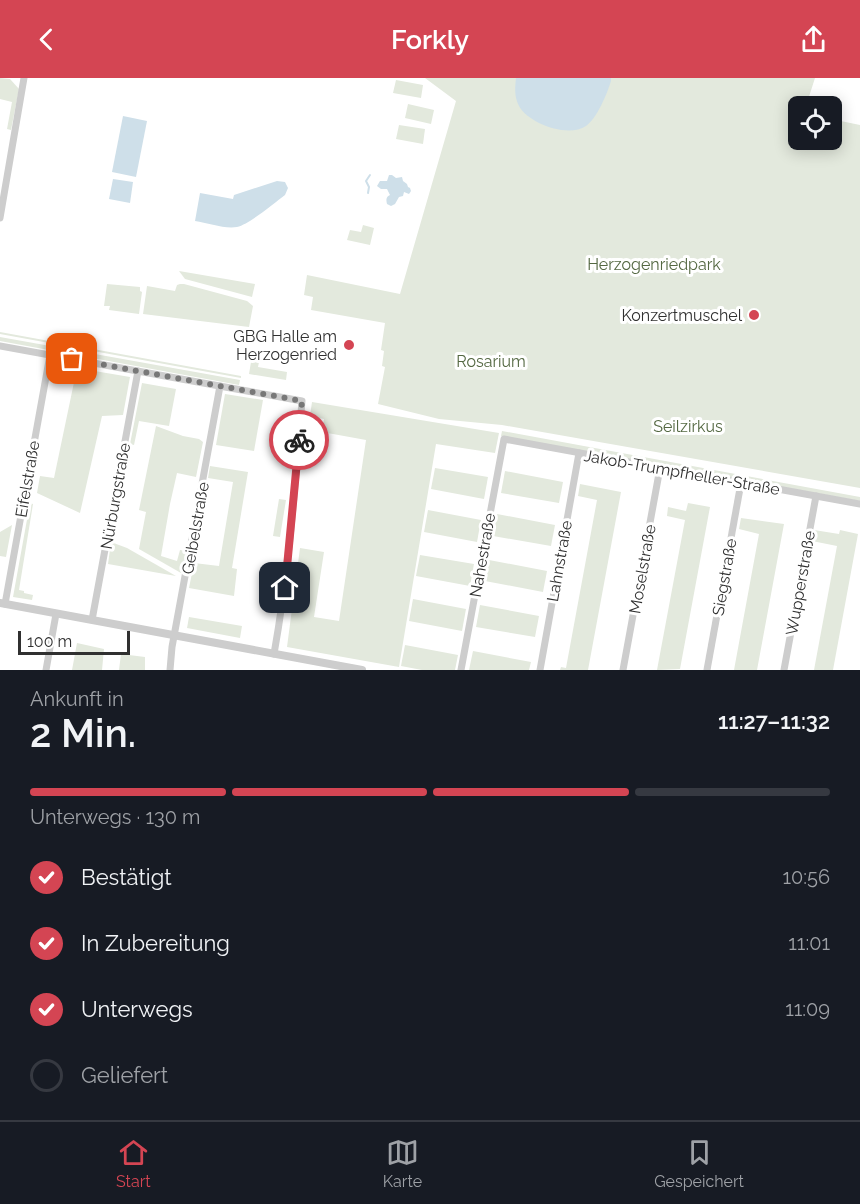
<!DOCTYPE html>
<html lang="de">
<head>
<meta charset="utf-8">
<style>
	:root { --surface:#171b24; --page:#242831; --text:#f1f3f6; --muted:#9ea1a6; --line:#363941; --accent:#d44553 }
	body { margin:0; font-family:Raleway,sans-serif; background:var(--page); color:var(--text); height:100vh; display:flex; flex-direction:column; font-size:22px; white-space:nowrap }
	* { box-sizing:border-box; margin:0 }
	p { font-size:20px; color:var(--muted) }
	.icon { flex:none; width:33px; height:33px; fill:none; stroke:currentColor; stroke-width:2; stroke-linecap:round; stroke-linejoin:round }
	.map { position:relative; height:592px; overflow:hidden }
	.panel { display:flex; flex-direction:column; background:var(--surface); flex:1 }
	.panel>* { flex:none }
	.buttons { position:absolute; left:788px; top:18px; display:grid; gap:12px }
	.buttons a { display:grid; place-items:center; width:54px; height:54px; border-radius:9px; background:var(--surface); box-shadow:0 3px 15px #0003; font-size:30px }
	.scale { position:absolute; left:18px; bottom:15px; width:112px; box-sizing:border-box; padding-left:6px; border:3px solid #303030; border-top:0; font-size:16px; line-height:21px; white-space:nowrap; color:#303030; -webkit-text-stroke:4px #fff; paint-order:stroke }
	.pin { position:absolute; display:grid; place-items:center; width:51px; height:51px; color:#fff; margin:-26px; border-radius:12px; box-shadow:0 3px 9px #0006 }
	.courier { position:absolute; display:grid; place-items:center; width:60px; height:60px; margin:-30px; border:4px solid #d44553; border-radius:50%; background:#fff; color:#222; box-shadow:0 2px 8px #0007 }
	.headline em { font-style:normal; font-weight:600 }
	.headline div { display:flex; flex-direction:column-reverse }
	.headline { display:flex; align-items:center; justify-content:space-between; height:102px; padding:0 30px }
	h1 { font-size:39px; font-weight:600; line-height:45px }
	.bar { display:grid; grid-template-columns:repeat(4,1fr); gap:9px 6px; align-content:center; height:72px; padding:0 30px }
	.bar i { height:8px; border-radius:4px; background:var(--line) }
	.bar .on { background:var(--accent) }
	.bar p { grid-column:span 4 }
	ol { padding:0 30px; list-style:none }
	li { display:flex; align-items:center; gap:18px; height:66px }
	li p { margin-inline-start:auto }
	li .icon { padding:6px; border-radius:50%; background:var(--accent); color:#fff; stroke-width:4 }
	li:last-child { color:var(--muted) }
	li i { width:33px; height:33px; border:3px solid var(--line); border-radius:50% }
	header { display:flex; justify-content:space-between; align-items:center; height:78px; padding:0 30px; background:var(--accent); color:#fff; font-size:27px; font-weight:600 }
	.dock { display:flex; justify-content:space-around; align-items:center; height:84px; border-top:2px solid var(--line); background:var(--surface); font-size:16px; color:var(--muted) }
	.dock a { display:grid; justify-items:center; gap:3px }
	.dock .on { color:var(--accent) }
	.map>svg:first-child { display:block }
	.green { fill:#e3e9dd }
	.water { fill:#cedfe9 }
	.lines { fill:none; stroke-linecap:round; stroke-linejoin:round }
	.stream { stroke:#cedfe9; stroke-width:2 }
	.minor { stroke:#cdcdcd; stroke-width:7 }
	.tertiary { stroke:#cdcdcd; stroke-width:8 }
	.done { stroke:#787878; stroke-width:6; stroke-dasharray:0 10.8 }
	.route { stroke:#d44553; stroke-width:8 }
	.poi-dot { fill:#d44553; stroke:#fff; stroke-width:2 }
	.labels { text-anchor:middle; stroke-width:6; stroke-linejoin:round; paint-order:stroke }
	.park-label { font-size:16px; fill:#546842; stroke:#fff }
	.poi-label { font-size:16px; fill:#303030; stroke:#fff; text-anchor:end }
	.street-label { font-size:16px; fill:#303030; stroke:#fff }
</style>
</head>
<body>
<header><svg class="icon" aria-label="back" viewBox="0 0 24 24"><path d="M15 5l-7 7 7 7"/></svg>Forkly<svg class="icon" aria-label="share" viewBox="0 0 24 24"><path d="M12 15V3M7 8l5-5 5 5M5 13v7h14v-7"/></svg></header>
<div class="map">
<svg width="860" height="592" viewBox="0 0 860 592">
	<rect width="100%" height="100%" fill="#fff"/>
	<g class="green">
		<path d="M0,0L10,1L19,11L11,52L7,51L12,24L0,21Z"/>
		<path d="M425,0H815L806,28H798V62H831V41L860,47V410L502,347L439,341L378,326L385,289L382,288L384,273L381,272L385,245L311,232L313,219L304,217L307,197L400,216L456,23Z"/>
		<path d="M396,2L423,7L421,20L393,15Z"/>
		<path d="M408,26L434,32L431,46L405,40Z"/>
		<path d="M399,47L425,51L423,66L396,61Z"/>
		<path d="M363,147L374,150L370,167L347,162L350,152L361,154Z"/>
		<path d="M179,193L255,206L252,219L185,201Z"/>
		<path d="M107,206L140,209V213L142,214L139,236L109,232L110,228H104Z"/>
		<path d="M180,206H184L247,223L253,228L249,249L143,236L147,208L175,213L177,207Z"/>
		<path d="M0,254L241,298V300L0,256Z"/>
		<path d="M0,259L240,302L239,307L0,263Z"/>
		<path d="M253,272L261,274L258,289L287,294L286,302L249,296Z"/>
		<path d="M77,290L130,299L123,337L102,338L80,435L37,415L40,398L54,400Z"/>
		<path d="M142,305L176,311L169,348L139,343L134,367L130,366Z"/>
		<path d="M225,316L263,322L254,373L216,367Z"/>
		<path d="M312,324L499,355L495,375L436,366L399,589L287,569L300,470L324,474L314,539L339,543L366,362L322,354L324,341L310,338Z"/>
		<path d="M156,348L183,358L199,361L203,364L196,399L177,395L170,426L161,478L177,483L180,472L186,473L181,495L139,471L146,434L139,432Z"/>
		<path d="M502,353L860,419V423L501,358Z"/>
		<path d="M210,388L248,394L232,490L237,491L234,518L189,510L194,485L219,488L233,404L208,400Z"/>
		<path d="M435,390L488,399L484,421L431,411Z"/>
		<path d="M505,393L563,404L559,425L501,415Z"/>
		<path d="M580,406L621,414L588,592H560L561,589L566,590L597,422L578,418Z"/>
		<path d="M279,421L286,422L280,459L273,458Z"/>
		<path d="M30,425L33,426L19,512L24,513V515L33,517L32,522L13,519Z"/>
		<path d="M688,425L710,429L680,591L657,592L685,442L667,438L668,429L686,433Z"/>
		<path d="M428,432L481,442L477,464L424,454Z"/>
		<path d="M497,436L555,447L551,468L493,458Z"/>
		<path d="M741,440L784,446L757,592H734L759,456L739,451Z"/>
		<path d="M12,447L6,479L0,478V454Z"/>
		<path d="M814,452L839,456L840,452L858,456L833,592H814L837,468L812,463Z"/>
		<path d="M111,464L127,470L176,498L108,486Z"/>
		<path d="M420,477L474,486L470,508L416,498Z"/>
		<path d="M489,482L547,493L543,514L485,503Z"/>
		<path d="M413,521L466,531L462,553L409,543Z"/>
		<path d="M480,527L539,538L535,559L476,549Z"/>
		<path d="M189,539L242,548L240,560L187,550Z"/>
		<path d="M77,565L104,571L102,592H72Z"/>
		<path d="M405,567L458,577L455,592H422L401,588Z"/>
		<path d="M473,573L531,584L529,592H469Z"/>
		<path d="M121,576L145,579V592H119Z"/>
	</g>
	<g class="water">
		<path d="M516,0H611V3C607,16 597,40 586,48C568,60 529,46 519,28C514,19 515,9 516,0Z"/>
		<path d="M123,38L147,43L136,99L112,94Z"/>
		<path d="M389,97H392L396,100L402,99L403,103L407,106L408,109L410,110L411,113L409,116L404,114L403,118L399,119L395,126L391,128L387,126C386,121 386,119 390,117L387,111H381L377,108L380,103H387Z"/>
		<path d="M113,101L133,104L130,125L109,121Z"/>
		<path d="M277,103L285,104L288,110L285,117C274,125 250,146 237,149C224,151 208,145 195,143L200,115L233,121L234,117Z"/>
	</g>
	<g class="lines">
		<path class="stream" d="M368,115L369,109L366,103L370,97"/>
		<g class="minor">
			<path d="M0,140L24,0"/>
			<path d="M0,268L302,323C295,408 289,492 274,576"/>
			<path d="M5,526L50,277"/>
			<path d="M92,542L138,293"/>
			<path d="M46,592L56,536"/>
			<path d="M170,592L172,569L220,308"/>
			<path d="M461,592L504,361L860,426"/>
			<path d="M540,592L579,375"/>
			<path d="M623,592L660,390"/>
			<path d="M707,592L741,405"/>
			<path d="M784,592L816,418"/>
		</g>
		<path class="tertiary" d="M0,525L362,592"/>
	</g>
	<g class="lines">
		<path class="done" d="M72,281L302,323L299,362"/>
		<path class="route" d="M285,510L299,362"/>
	</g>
	<g class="poi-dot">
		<circle cx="754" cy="237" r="6"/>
		<circle cx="349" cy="267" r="6"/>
	</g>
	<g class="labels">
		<g class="park-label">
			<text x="654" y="192">Herzogenriedpark</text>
			<text x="491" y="289">Rosarium</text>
			<text x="688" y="354">Seilzirkus</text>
		</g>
		<g class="poi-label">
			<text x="742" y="243">Konzertmuschel</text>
			<text x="337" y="264">GBG Halle am<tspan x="337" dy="18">Herzogenried</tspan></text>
		</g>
		<g class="street-label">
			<text transform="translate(682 394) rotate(10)" y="6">Jakob-Trumpfheller-Straße</text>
			<text transform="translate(27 401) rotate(-80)" y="6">Eifelstraße</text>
			<text transform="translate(115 418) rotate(-80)" y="6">Nürburgstraße</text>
			<text transform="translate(195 450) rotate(-80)" y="6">Geibelstraße</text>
			<text transform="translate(482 477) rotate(-80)" y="6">Nahestraße</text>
			<text transform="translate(559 483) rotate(-80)" y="6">Lahnstraße</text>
			<text transform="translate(642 491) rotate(-80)" y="6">Moselstraße</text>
			<text transform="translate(724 499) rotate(-80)" y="6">Siegstraße</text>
			<text transform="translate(800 505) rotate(-80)" y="6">Wupperstraße</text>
		</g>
	</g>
</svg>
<div class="buttons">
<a><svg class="icon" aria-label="locate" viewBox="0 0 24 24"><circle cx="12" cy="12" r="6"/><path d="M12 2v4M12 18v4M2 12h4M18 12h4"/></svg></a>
</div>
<div class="scale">100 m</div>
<div class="pin" style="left:72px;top:281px;background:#ea580c"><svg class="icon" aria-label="bag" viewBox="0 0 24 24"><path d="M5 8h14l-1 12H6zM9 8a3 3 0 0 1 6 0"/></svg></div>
<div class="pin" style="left:285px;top:510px;background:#1f2937"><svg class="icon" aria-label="home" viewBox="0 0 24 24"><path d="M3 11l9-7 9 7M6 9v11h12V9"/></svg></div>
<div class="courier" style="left:299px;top:362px"><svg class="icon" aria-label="bike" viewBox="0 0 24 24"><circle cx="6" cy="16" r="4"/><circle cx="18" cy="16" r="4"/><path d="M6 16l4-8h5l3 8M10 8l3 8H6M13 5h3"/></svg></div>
</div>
<section class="panel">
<div class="headline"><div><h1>2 Min.</h1><p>Ankunft in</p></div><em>11:27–11:32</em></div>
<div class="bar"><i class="on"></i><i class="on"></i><i class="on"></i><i></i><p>Unterwegs · 130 m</p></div>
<ol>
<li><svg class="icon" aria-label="check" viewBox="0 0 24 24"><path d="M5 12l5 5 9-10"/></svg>Bestätigt<p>10:56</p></li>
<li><svg class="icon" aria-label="check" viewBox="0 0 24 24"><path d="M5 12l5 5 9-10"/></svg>In Zubereitung<p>11:01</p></li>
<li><svg class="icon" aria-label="check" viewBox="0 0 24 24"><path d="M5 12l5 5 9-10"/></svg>Unterwegs<p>11:09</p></li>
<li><i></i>Geliefert</li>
</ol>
</section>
<nav class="dock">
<a class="on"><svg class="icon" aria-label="home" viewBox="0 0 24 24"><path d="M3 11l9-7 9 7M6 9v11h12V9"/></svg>Start</a>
<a><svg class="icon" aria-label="map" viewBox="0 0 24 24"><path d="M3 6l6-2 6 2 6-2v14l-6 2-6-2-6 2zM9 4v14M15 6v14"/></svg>Karte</a>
<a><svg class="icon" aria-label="saved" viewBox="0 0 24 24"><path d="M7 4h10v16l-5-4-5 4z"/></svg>Gespeichert</a>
</nav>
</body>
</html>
